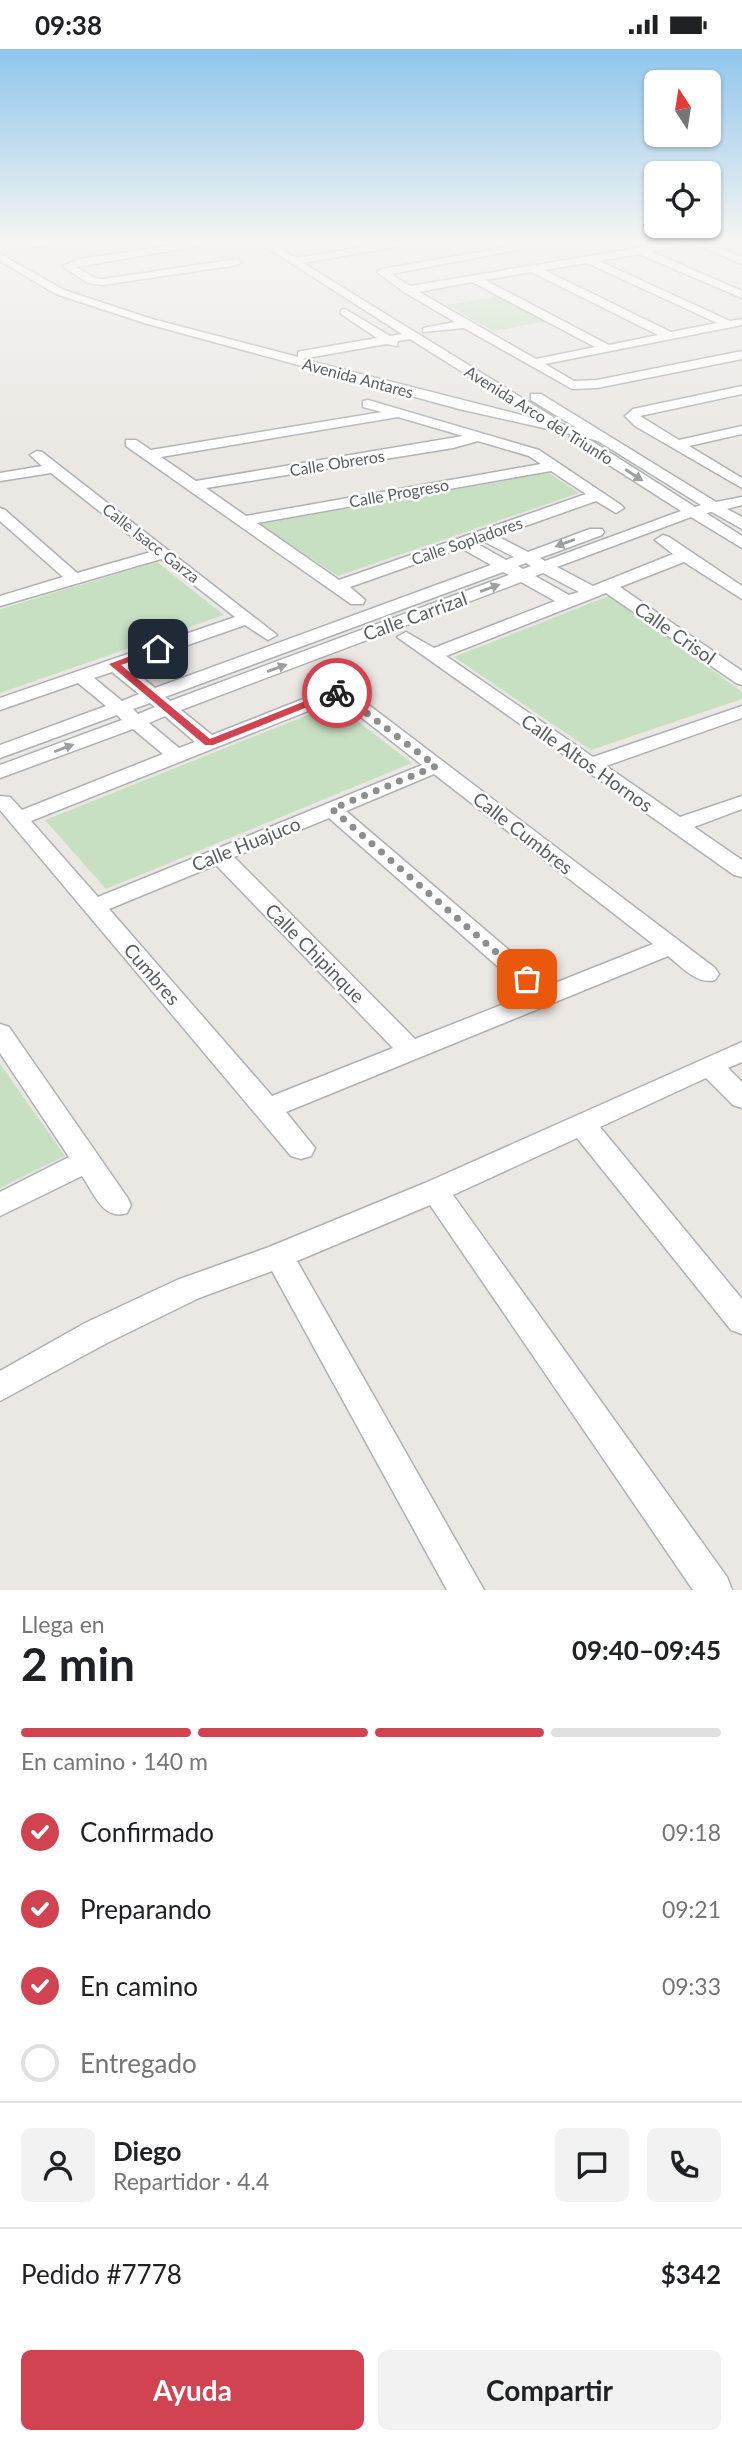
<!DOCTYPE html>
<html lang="es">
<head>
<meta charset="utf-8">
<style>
	:root { --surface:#fff; --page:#f2f2f2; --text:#202124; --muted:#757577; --line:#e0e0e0; --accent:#d14350 }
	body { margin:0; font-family:Lato,sans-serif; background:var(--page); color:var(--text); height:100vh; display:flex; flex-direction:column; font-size:26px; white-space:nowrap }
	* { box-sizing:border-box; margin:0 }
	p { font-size:23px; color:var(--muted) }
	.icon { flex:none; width:38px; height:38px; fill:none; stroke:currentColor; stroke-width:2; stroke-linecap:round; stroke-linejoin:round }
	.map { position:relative; height:1541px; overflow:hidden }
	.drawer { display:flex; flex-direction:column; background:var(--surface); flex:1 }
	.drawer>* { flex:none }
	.needle { width:46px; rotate:348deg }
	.fabs { position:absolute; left:644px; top:21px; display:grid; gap:14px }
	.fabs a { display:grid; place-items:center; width:77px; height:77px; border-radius:10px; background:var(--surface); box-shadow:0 2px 5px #0004; font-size:35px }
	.pin { position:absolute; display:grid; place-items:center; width:60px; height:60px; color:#fff; margin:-30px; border-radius:14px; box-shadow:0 4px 10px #0006 }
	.courier { position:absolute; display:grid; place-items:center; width:70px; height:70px; margin:-35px; border:5px solid #d14350; border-radius:50%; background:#fff; color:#222; box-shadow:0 2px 9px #0007 }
	.summary em { font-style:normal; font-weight:700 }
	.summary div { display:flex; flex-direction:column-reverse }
	.summary { display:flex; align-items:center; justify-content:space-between; height:119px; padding:0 21px }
	h1 { font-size:46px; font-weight:700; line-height:52px }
	.bar { display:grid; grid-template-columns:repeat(4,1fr); gap:10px 7px; align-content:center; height:84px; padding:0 21px }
	.bar i { height:9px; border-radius:5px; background:var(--line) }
	.bar .on { background:var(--accent) }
	.bar p { grid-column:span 4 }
	.line { display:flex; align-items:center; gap:18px; padding:0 21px; border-top:2px solid var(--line) }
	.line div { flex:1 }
	.round { display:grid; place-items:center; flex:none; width:74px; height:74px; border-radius:10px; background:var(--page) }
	ol { padding:0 21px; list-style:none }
	li { display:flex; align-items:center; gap:21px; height:77px }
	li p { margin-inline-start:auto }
	li .icon { padding:7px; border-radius:50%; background:var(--accent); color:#fff; stroke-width:4 }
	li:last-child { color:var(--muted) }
	li i { width:38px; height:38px; border:4px solid var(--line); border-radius:50% }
	.button { display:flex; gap:14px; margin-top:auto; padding:14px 21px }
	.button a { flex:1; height:80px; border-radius:10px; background:var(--accent); color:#fff; font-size:28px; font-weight:700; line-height:80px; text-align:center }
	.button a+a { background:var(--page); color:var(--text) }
	.status { display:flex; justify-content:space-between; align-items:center; height:49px; padding:0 35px; background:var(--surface); direction:ltr }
	.status svg { height:19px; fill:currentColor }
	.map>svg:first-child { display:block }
	.green { fill:#c7e0c2 }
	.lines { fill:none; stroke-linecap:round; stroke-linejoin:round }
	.minor-casing { stroke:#aeb1b3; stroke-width:3 }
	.minor { fill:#fff; fill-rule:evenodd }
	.oneway { fill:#9d9fa0 }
	.route { fill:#d14350 }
	.done { stroke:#8d8f8e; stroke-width:7; stroke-dasharray:0 12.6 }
	.labels { text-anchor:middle; stroke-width:5; stroke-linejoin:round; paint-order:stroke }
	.far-street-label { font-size:16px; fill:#5b5f61; stroke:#fff }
	.street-label { font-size:19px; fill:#5b5f61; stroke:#fff }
</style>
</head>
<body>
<div class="status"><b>09:38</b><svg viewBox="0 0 49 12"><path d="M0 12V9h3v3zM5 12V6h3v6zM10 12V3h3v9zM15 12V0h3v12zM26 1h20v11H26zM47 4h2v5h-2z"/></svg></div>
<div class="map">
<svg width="742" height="1541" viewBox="0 0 742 1541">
	<rect width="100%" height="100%" fill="#ebe8e3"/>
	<g class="green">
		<path d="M501,247L549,272L493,282L447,256Z"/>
		<path d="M549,424L579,444L338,527L260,475Z"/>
		<path d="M157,513L224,566L0,644V560Z"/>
		<path d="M611,546L742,643V650L591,701L454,608Z"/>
		<path d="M335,655L412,714L106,840L45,771Z"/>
		<path d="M0,1015L65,1107L0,1139Z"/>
	</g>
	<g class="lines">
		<defs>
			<g id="minor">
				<path d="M20,194H56C48,199 28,199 20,194Z"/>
				<path d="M189,194H216L76,218L95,229L103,230L237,210L242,213L237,216L103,236L88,234L62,217L80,210Z"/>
				<path d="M260,194H272L295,209L390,194H416L303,214L553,368V373L577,379L531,351V345H541L716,453L742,448V456L727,460L742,468V480L712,463L706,464L742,487V499L691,468L557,518L593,537L673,505L655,491L663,486L669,488L742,537V550L684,513L620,538L742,622V636L736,634L606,544L446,607L593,708L742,657V669L606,717L680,768L742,747V760L694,778L742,811V828L734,826L397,588L406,583L434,599L555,552L521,533L181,661L212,686L326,641L309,626L318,621L324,622L715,919L719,925L715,931C697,936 682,918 668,907L286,1063L315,1099L311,1107L301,1110L291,1107L0,761V747L10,748L22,761L163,705L133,680L0,729V716L122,671L117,666L0,709V696L106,657L78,634L0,661V649L235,568L161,510L0,557V547L63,528L0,472V459L5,461L77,524L151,503L51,424L0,432V424L42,417L30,406L37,402L42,403L277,586L268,591L245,576L128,617L155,639L491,516L461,499L350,538L365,551L363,555H351L126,397V391H136L151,401L382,363L363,358V352L368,351L539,401L621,456L624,459L616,464L596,452L497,487L528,503L590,480H602L604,483L602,486L540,509L545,512L681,462L570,391V385L459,360L144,274L56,245L0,212V205L64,241L152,270L298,308V303L302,302L377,289L341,265V261L345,260L390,287L402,285ZM410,290L537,370L302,310L386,295L397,297L398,292ZM398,368L463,387L196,432L161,408ZM587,389L598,392L701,456L695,458ZM478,392L529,407L541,415L246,467L206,439L453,399ZM551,422L586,445L339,531L257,474ZM483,492L514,508L506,511L476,494ZM526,514L531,517L523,520L518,517ZM503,523L509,526L170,652L165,648ZM543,524L579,543L569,546L535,527ZM112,623L139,645L122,652L94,629ZM338,650L422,716L98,848L31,772ZM150,654L155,658L138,665L133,660ZM165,667L195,693L179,699L149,674ZM434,725L653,895L550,936L346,762ZM329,769L529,945L415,990L234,808ZM216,816L393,999L272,1047L109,860Z"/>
				<path d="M531,194H554L391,225L410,237L667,194H691L652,203L742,242V249L639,205L599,212L730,272L742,270V276L545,315L574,332L597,331L742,302V310L597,339L572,340L464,279L423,283V279L455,273L404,243L377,223L382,220ZM587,214L717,274L671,283L544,221ZM531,223L658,286L609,296L485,231ZM472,233L595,298L536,310L419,243Z"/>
				<path d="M693,194H707L742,208V215Z"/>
				<path d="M742,337V345L640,367L679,391L742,377V385L689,397L742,429V439L635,377L625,367L633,360Z"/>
				<path d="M0,975L9,978L127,1148L131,1156L127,1164C103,1172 94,1144 82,1127L0,1167V1143L69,1108L0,1004Z"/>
				<path d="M742,993V1013L728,1019L742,1033V1059L733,1056L706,1029L600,1078L742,1250V1285L731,1281L577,1089L453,1146L727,1528L732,1541H693L430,1156L297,1212L484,1541H447L272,1222L199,1249L107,1294L0,1352V1322L85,1274L177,1231L269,1198L425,1134Z"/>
			</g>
		</defs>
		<use href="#minor" class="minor-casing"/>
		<use href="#minor" class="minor"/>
	</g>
	<defs><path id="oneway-solid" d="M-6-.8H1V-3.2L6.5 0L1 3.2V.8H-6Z" transform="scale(1.75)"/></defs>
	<g class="oneway">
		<use href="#oneway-solid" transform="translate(634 426) rotate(33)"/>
		<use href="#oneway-solid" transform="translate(565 494) rotate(160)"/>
		<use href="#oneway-solid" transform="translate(490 539) rotate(-20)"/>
		<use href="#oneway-solid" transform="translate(277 619) rotate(-20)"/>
		<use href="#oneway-solid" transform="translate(64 699) rotate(-21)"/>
	</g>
	<linearGradient id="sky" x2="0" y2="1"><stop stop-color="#8fc6ec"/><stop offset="0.47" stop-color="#f6f5f2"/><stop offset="1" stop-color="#f6f5f2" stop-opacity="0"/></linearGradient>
	<rect width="742" height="410" fill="url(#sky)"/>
	<path class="route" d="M158,597L163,600L162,602L121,616L210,690L333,641L342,644L213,696H205L109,615Z"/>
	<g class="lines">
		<path class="done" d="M337,644L339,643L436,717L332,760L527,930"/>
	</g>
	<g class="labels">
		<g class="far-street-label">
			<text transform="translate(358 329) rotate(15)" y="6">Avenida Antares</text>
			<text transform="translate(539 366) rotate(32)" y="6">Avenida Arco del Triunfo</text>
			<text transform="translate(337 414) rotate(-9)" y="6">Calle Obreros</text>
			<text transform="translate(399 444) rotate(-10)" y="6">Calle Progreso</text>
			<text transform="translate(467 492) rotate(-19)" y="6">Calle Sopladores</text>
			<text transform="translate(151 494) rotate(38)" y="6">Calle Isacc Garza</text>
		</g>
		<g class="street-label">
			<text transform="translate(415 567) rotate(-20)" y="7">Calle Carrizal</text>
			<text transform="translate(675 584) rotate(35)" y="7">Calle Crisol</text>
			<text transform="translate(587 714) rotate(35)" y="7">Calle Altos Hornos</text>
			<text transform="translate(523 784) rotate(38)" y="7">Calle Cumbres</text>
			<text transform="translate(246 795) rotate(-22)" y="7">Calle Huajuco</text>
			<text transform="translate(315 904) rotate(45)" y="7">Calle Chipinque</text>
			<text transform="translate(152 925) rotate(49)" y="7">Cumbres</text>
		</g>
	</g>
</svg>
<div class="fabs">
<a><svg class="needle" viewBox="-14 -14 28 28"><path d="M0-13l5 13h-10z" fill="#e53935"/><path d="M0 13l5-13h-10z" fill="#757577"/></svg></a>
<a><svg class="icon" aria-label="locate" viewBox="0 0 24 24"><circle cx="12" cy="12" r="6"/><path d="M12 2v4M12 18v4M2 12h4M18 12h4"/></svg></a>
</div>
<div class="pin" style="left:527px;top:930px;background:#ea580c"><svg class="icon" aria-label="bag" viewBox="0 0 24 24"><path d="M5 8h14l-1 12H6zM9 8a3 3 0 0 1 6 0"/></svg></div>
<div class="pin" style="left:158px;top:600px;background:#1f2937"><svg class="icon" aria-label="home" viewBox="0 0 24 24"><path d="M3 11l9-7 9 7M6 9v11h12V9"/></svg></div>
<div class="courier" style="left:337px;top:644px"><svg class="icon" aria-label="bike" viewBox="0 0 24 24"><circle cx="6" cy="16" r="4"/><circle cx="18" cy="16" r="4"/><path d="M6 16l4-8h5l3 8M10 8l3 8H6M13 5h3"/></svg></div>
</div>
<section class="drawer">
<div class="summary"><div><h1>2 min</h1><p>Llega en</p></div><em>09:40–09:45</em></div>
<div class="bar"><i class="on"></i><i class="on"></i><i class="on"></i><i></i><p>En camino · 140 m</p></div>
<ol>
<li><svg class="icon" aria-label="check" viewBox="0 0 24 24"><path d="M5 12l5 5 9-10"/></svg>Confirmado<p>09:18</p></li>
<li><svg class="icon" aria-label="check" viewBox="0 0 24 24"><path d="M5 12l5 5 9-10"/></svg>Preparando<p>09:21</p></li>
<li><svg class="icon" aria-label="check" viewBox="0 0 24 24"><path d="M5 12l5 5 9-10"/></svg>En camino<p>09:33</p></li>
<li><i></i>Entregado</li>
</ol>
<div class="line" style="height:126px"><a class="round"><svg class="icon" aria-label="person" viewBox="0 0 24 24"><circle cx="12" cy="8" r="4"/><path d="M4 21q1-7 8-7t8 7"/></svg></a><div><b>Diego</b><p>Repartidor · 4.4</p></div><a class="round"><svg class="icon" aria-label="chat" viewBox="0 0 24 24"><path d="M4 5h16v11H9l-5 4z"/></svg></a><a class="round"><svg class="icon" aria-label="phone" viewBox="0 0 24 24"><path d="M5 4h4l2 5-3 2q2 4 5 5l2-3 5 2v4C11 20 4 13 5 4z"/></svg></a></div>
<div class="line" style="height:91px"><div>Pedido #7778</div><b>$342</b></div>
<div class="button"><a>Ayuda</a><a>Compartir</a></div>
</section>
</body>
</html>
